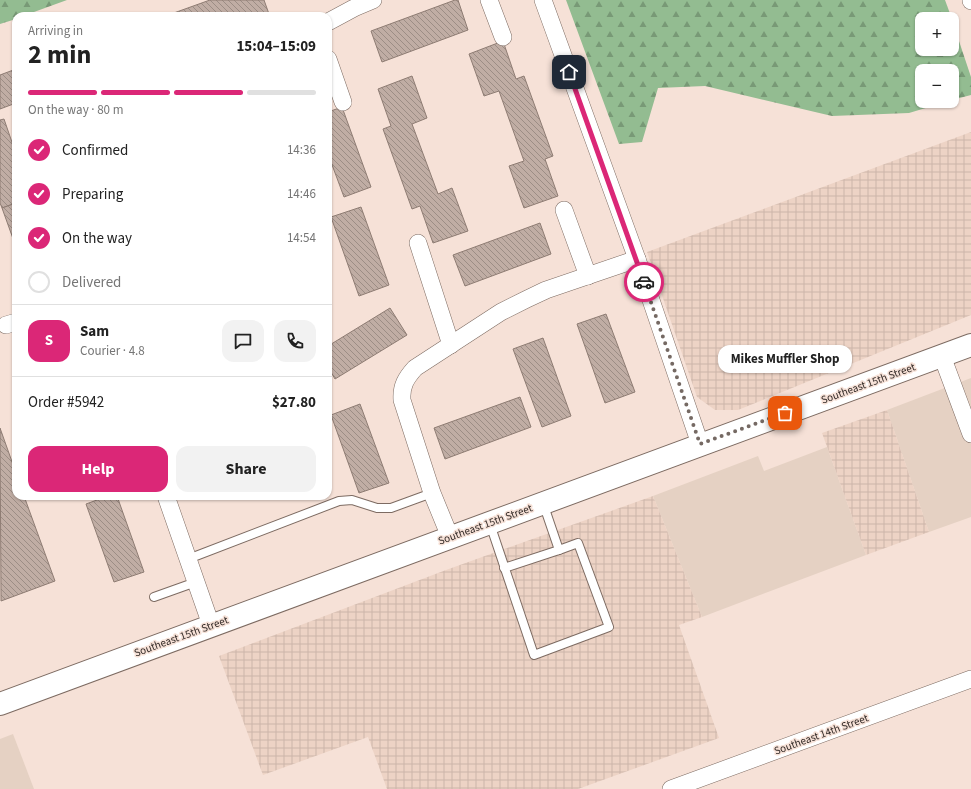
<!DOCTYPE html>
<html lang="en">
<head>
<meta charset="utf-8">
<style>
	:root { --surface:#fff; --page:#f2f2f2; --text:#222; --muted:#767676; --line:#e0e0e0; --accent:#db2777 }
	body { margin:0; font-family:"Source Sans 3",sans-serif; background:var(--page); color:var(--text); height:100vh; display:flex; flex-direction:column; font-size:15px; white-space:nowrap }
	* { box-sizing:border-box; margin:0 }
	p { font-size:13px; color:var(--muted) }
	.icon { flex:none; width:22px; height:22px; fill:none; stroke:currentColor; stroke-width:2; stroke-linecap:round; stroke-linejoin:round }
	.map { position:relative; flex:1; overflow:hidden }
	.details { position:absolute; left:12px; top:12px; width:320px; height:488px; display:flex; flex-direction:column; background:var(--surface); border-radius:12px; box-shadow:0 1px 3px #0004 }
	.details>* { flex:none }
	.buttons { position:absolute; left:915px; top:12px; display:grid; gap:8px }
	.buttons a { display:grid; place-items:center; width:44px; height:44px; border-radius:8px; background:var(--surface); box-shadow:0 1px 3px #0004; font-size:20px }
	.pin { position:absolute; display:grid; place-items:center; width:34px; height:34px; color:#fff; margin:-17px; border-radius:8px; box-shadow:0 2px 6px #0006 }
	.courier { position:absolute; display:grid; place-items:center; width:40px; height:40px; margin:-20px; border:3px solid #db2777; border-radius:50%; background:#fff; color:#222; box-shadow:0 1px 5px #0007 }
	.bubble { position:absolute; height:28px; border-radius:12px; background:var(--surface); box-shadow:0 1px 3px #0004; font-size:13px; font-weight:700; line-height:28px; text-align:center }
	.headline em { font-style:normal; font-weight:700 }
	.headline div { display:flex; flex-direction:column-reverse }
	.headline { display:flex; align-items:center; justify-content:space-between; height:68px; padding:0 16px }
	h1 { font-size:26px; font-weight:700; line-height:30px }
	.bar { display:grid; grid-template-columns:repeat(4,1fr); gap:6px 4px; align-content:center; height:48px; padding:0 16px }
	.bar i { height:5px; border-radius:3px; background:var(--line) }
	.bar .selected { background:var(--accent) }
	.bar p { grid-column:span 4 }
	.line { display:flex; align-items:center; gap:10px; padding:0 16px; border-top:1px solid var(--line) }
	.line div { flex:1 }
	.round { display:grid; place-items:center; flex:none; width:42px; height:42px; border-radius:12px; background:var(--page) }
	ol { padding:0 16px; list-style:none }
	li { display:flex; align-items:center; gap:12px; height:44px }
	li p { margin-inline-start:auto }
	li .icon { padding:4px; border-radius:50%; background:var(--accent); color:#fff; stroke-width:4 }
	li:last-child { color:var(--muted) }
	li i { width:22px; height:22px; border:2px solid var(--line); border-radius:50% }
	.primary-button { display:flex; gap:8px; margin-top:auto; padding:8px 16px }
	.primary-button a { flex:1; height:46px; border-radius:12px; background:var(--accent); color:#fff; font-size:16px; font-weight:700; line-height:46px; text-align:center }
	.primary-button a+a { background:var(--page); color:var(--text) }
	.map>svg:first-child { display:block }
	.commercial { fill:#e5d1c3 }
	.industrial { fill:url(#industrial-grid) }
	.forest { fill:url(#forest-firs) }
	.building { fill:url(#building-back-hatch); stroke:#8e7c73 }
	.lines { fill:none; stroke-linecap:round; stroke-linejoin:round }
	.service-casing { stroke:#7d6b62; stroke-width:10 }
	.minor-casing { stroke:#7d6b62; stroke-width:18 }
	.secondary-casing { stroke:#7d6b62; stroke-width:24 }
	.service { stroke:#fff; stroke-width:8 }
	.minor { stroke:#fff; stroke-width:17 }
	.secondary { stroke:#fff; stroke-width:22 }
	.done { stroke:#756963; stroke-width:4; stroke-dasharray:0 7.2 }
	.route { stroke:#db2777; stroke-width:5 }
	.labels { text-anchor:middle; stroke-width:3; stroke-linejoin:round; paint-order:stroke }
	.street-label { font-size:11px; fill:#302825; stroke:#f6e1d7 }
</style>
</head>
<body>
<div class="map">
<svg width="971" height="789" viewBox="0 0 971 789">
	<defs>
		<pattern id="industrial-grid" width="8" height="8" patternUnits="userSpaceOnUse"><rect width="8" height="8" fill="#edd3c5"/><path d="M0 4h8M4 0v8" fill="none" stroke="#ccb5a9"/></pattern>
		<pattern id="forest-firs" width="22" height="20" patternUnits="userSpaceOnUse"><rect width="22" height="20" fill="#93bc91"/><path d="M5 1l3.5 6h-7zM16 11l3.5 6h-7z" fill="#789976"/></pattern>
		<pattern id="building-back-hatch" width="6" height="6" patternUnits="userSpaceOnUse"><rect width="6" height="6" fill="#c0ada4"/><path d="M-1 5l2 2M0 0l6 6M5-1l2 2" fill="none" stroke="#9c8d85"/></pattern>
	</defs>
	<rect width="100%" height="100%" fill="#f6e1d7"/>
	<g class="commercial">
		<path d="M971,378V517L929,532L887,410Z"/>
		<path d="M827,447L866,555L702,617L653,496L758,456L764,471Z"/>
		<path d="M13,734L34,789H0V739Z"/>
	</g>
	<g class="industrial">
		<path d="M971,132V315L738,410H715L697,397L647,252Z"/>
		<path d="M887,410L929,532L866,555L822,433Z"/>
		<path d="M653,496L702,617L679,625L719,738L578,789H387L368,737L263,775L219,656L446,570Z"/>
	</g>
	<g class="forest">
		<path d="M0,0H67L23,16H16V19L0,24Z"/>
		<path d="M566,0H945L952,19H922V49H952V20L971,77V95L952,100V71H922V101H949L909,113L832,116L705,86L658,88L642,142L619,144Z"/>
	</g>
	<g class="building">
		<path d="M210,0H264L269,14L262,16H172L171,14Z"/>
		<path d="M455,0H458L468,30L382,62L371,31Z"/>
		<path d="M503,41L516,79L524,76L553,156L545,159L558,196L524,208L509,166L524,161L499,91L484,96L469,54Z"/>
		<path d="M16,69V103L0,109V75Z"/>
		<path d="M412,76L427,118L412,124L438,194L452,188L468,231L433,243L420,206L412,209L383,129L391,126L378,89Z"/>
		<path d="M342,107L371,187L344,197L328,154V112Z"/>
		<path d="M4,119L16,154V203L2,208L0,203V120Z"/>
		<path d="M16,203V247L2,208Z"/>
		<path d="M361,207L389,285L359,296L331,217Z"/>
		<path d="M540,223L551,254L465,286L453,255Z"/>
		<path d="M390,308L407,335L335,379L328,367V346Z"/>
		<path d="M606,314L635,392L605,403L577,324Z"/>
		<path d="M543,338L571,416L542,427L513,349Z"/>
		<path d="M520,397L531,427L445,459L434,428Z"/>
		<path d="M360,404L389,483L359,493L331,415Z"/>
		<path d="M0,428L16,473V496H24L55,581L1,601Z"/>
		<path d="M108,496H117L144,572L114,582L86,504Z"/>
	</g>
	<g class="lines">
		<defs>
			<g id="service">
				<path d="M490,524L534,655L609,627L578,543L559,550L543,503"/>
				<path d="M188,559L339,501L352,500L377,508H391L432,493"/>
				<path d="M504,568L559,550"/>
				<path d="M154,597L196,582"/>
			</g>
			<g id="minor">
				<path d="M489,0L503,37"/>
				<path d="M543,0L637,259L700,444"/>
				<path d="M971,0V1"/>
				<path d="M328,22L354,8L373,0"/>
				<path d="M328,59L343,102"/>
				<path d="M564,210L588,276"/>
				<path d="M418,243L451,345"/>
				<path d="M6,325L16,322"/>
				<path d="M942,356L971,434"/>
				<path d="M166,496L211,625"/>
				<path d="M450,537L432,493L402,400C401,386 406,378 415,368L501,312L527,299L546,290L637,259"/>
				<path d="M671,789L971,679"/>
			</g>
			<path id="secondary" d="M0,704L971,345"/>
		</defs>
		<use href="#service" class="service-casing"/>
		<use href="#minor" class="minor-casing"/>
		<use href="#secondary" class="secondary-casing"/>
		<use href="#service" class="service"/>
		<use href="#minor" class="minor"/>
		<use href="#secondary" class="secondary"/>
	</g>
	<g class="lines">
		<path class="done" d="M644,282L700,444L785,413"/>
		<path class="route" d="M569,72L644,282"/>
	</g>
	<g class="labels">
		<g class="street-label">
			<text transform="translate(868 383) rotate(-20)" y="4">Southeast 15th Street</text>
			<text transform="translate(485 524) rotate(-20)" y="4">Southeast 15th Street</text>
			<text transform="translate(181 636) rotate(-20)" y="4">Southeast 15th Street</text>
			<text transform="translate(821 734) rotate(-20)" y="4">Southeast 14th Street</text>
		</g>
	</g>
</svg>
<div class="buttons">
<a>+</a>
<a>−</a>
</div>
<div class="pin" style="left:785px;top:413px;background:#ea580c"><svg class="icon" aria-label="bag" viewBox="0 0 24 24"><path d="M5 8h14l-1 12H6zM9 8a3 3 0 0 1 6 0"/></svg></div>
<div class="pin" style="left:569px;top:72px;background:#1f2937"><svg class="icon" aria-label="home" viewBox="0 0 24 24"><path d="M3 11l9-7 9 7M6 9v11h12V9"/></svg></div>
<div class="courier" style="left:644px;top:282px"><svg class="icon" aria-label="car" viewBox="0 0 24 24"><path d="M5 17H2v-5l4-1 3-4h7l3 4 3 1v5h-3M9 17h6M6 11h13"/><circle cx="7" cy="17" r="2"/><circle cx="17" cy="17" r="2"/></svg></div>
<div class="bubble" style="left:718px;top:345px;width:134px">Mikes Muffler Shop</div>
<section class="details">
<div class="headline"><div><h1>2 min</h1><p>Arriving in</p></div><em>15:04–15:09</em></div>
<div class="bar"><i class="selected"></i><i class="selected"></i><i class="selected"></i><i></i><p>On the way · 80 m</p></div>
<ol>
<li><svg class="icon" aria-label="check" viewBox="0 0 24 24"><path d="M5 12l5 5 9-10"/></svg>Confirmed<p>14:36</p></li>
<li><svg class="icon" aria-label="check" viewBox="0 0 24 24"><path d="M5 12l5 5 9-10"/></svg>Preparing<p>14:46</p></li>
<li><svg class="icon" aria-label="check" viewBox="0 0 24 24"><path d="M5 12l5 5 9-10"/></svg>On the way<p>14:54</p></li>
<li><i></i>Delivered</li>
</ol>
<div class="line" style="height:72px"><b class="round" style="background:var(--accent);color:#fff">S</b><div><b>Sam</b><p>Courier · 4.8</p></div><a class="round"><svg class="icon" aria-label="chat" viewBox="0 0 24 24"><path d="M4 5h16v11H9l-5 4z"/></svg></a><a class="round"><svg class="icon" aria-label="phone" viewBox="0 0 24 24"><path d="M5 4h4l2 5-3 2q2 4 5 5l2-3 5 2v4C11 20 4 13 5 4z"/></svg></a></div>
<div class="line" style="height:52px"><div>Order #5942</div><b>$27.80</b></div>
<div class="primary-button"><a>Help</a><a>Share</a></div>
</section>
</div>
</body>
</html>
